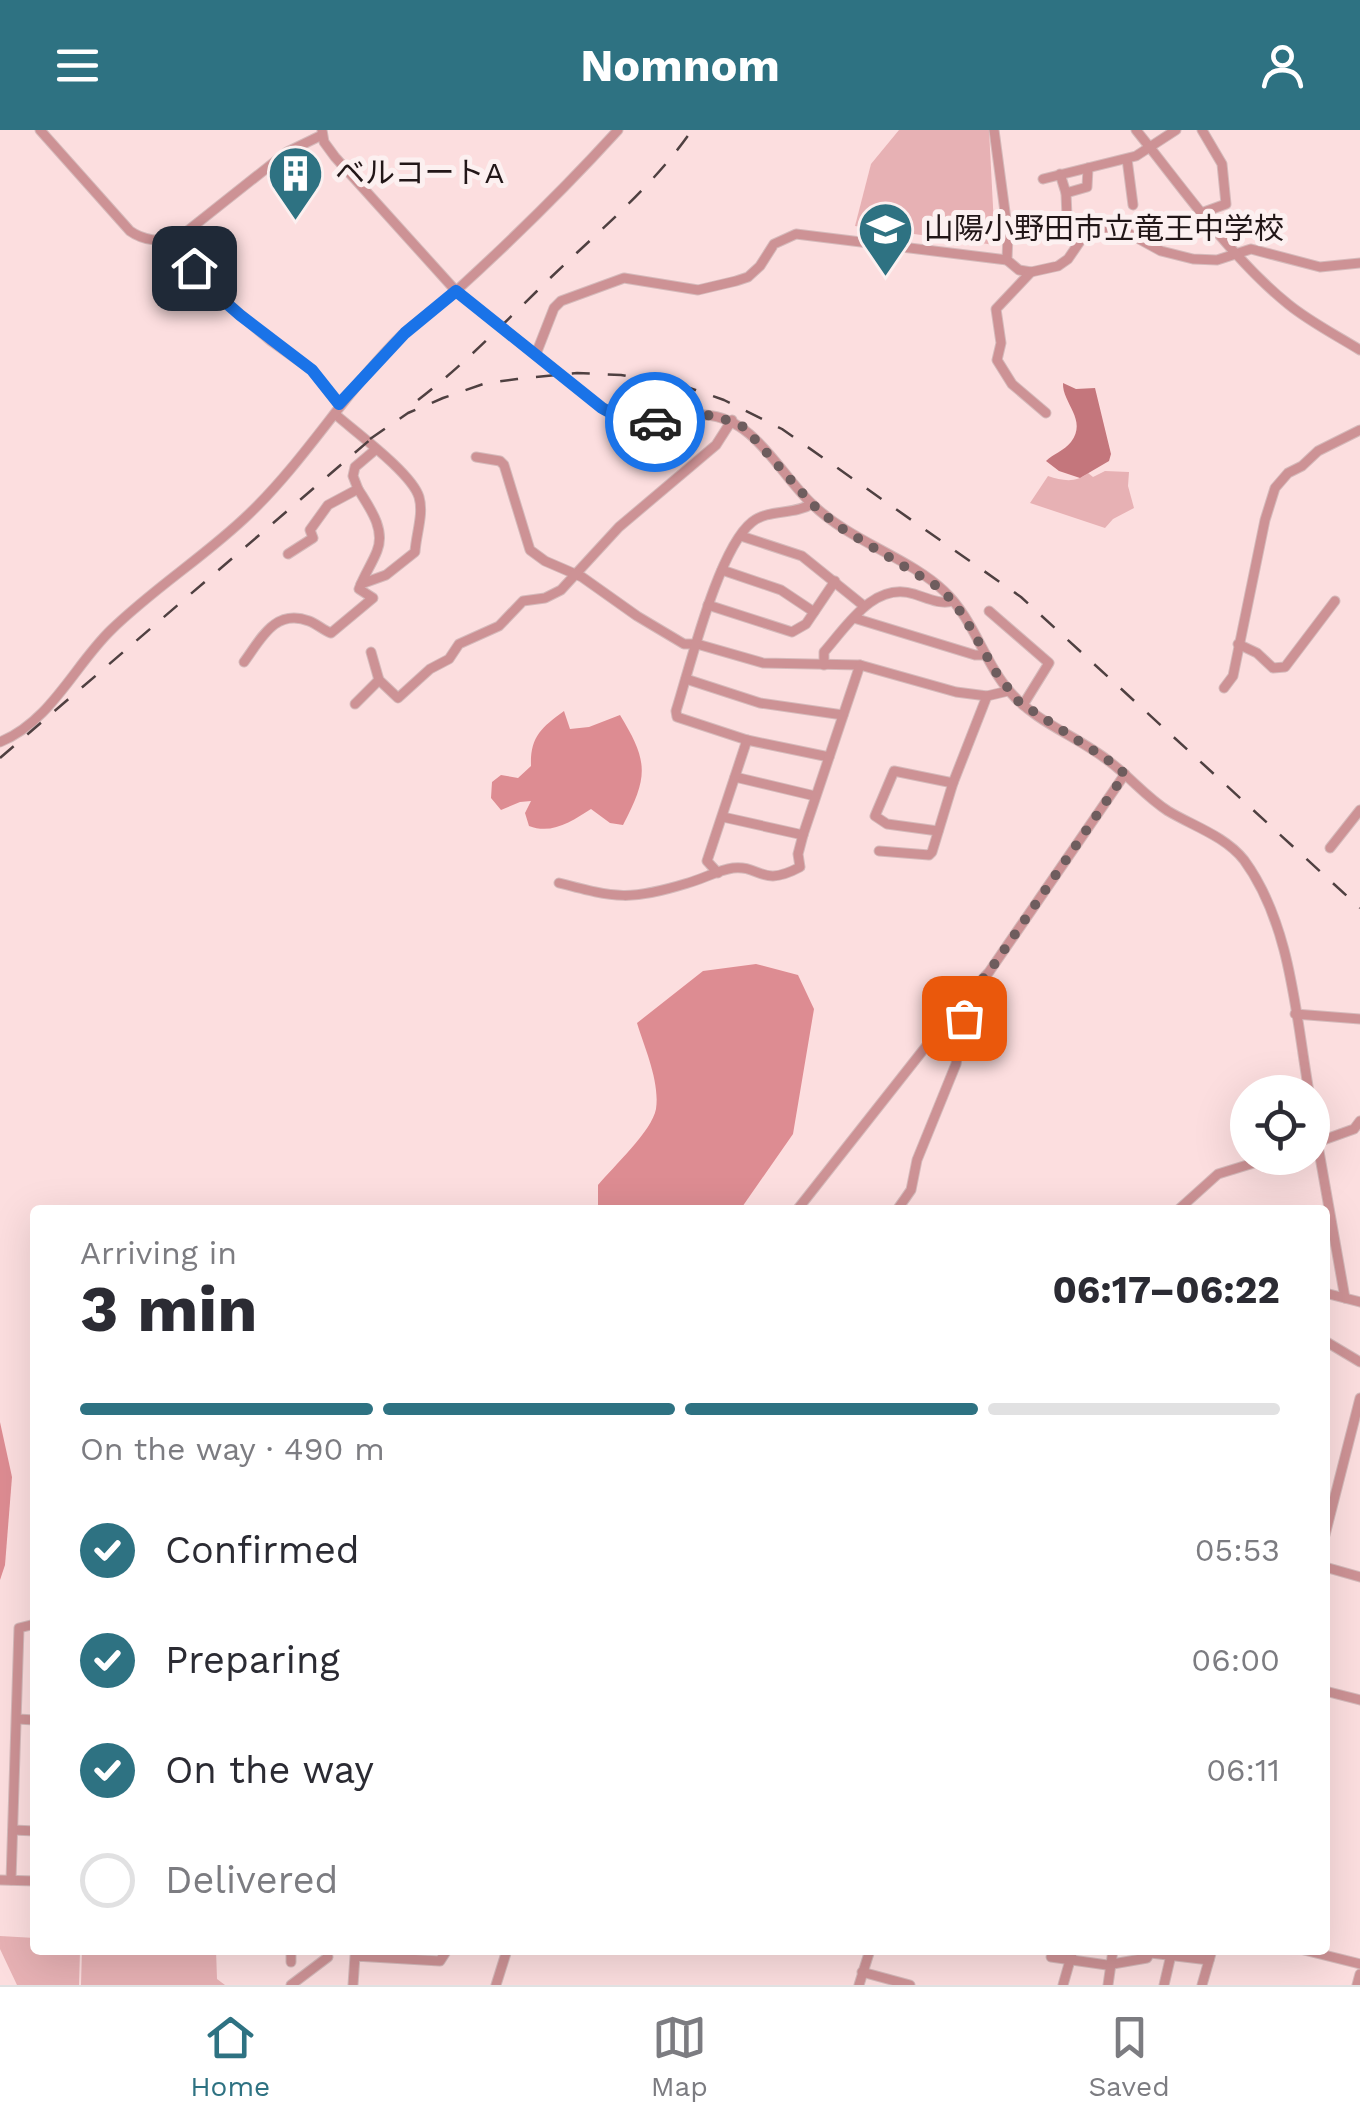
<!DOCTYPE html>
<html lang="en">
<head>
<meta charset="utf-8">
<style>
	:root { --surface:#fff; --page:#f7f7f7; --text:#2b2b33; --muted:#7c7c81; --line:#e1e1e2; --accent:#2e7282 }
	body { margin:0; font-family:"Work Sans","Noto Sans JP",sans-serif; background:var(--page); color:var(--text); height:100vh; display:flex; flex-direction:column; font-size:38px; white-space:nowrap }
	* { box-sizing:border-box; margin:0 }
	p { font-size:32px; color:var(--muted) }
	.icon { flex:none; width:55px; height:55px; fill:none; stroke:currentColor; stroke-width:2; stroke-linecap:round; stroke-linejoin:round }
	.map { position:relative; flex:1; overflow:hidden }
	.panel { position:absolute; left:30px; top:1075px; width:1300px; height:750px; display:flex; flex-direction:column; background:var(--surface); border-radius:10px; box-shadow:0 10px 40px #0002 }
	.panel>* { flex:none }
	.tools { position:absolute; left:1230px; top:945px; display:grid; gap:20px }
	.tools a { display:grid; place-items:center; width:100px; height:100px; border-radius:50%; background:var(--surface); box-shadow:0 10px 40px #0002; font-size:50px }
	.pin { position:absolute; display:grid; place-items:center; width:85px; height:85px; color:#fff; margin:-42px; border-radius:20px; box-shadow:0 5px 15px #0006 }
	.courier { position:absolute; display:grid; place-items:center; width:100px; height:100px; margin:-50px; border:8px solid #1a73e8; border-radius:50%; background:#fff; color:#222; box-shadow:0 2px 12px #0007 }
	.overview em { font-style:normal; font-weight:700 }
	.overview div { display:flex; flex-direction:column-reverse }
	.overview { display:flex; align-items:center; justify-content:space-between; height:170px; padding:0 50px }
	h1 { font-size:65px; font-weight:700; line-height:75px }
	.bar { display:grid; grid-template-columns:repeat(4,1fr); gap:15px 10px; align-content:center; height:120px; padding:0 50px }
	.bar i { height:12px; border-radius:8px; background:var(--line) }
	.bar .current { background:var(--accent) }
	.bar p { grid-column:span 4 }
	ol { padding:0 50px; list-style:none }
	li { display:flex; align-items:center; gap:30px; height:110px }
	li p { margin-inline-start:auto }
	li .icon { padding:10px; border-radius:50%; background:var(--accent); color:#fff; stroke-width:4 }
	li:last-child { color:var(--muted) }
	li i { width:55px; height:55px; border:5px solid var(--line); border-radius:50% }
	header { display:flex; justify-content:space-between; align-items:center; height:130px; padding:0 50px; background:var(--accent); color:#fff; font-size:45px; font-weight:700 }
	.menu { display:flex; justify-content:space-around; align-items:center; height:140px; border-top:2px solid var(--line); background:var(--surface); font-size:28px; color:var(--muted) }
	.menu a { display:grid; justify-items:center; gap:5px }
	.menu .current { color:var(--accent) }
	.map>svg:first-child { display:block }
	.green { fill:#e7b1b4 }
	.forest { fill:#dd8c92 }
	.water { fill:#c4767c }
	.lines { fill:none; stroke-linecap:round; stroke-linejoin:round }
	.minor-casing { stroke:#d5babb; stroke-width:11 }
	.minor { stroke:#cd9295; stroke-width:9 }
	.rail { stroke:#4f4041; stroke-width:2.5; stroke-dasharray:18 18; stroke-linecap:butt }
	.done { stroke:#6e5d5e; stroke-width:10; stroke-dasharray:0 18 }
	.route { stroke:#1a73e8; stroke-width:12 }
	.labels { text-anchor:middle; stroke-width:10; stroke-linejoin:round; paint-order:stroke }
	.poi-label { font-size:30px; fill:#221718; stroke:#fcf0f0; text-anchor:start }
</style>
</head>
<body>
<header><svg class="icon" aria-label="menu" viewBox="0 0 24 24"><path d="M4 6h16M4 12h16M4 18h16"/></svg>Nomnom<svg class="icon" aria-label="person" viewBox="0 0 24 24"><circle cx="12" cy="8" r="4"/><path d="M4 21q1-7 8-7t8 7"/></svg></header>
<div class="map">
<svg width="1360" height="1855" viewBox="0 0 1360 1855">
	<rect width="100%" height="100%" fill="#fcdedf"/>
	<g class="green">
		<path d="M899,0H989L995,115L855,96L871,34Z"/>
		<path d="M1105,341L1129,342L1128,356L1134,378L1113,389L1105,398L1030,373L1048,346C1063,351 1076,353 1088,343L1093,347Z"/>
		<path d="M0,1806L35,1808V1820H80L79,1855H17L0,1819Z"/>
		<path d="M82,1820H216L217,1849L225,1855H81Z"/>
	</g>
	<g class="forest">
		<path d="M564,581L570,599L589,597L620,585C648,631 649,646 623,695L610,693L591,679C572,691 552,705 529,696L525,683L531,671L520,672L501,680L491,668L492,652L501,645L518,648L531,636C530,607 541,598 564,581Z"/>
		<path d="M756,834L798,845L814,879L793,1004L740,1080H598V1055C613,1037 652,1001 656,979C660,952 645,919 637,893L703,841Z"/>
		<path d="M0,1292L12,1347L5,1435L0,1450Z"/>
	</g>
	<path class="water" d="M1063,253L1076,259L1095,258L1111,324L1109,331L1080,348L1059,341L1046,331C1053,324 1064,321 1071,312C1088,290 1062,273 1063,253Z"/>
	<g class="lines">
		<defs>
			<g id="minor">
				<path d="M40,0L130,101C144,111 159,111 176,110L287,22L322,5"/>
				<path d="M322,0L324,12L335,27L456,161L602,278L623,290L641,293L705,285C755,288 778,342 812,374C851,412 908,427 944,461C974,489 984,533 1011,563C1037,593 1079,607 1110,632C1131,648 1146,667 1168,681C1193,696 1225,706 1244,730C1291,794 1296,887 1309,962"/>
				<path d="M994,0L1008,104L1007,130L1019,140L1031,142L1058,136L1068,129L1083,107L1102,99L1130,104L1161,121L1193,129L1217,130L1251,119L1320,137L1360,133"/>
				<path d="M1136,0C1182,57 1231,128 1288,174C1310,192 1336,205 1360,220"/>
				<path d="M1202,0L1222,34L1226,74L1204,82"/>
				<path d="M1127,29L1133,75"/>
				<path d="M1060,44L1066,63L1067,87"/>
				<path d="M1043,49L1136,26L1176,0"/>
				<path d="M1066,63L1087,57L1088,38"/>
				<path d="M176,110L208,157L271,211L312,240L339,275"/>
				<path d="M1031,142L996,179L1001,213L997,230L1012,254L1046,283"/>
				<path d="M536,224L554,178L561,171L624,148L698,160L736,151L748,147L760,136L774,114L796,104L1007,130"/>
				<path d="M335,284C354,301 412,343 419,367C424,384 416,404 415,422L386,445L361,454"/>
				<path d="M476,327L500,331L504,335L530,420L545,431L582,447L637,486L684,514H697L763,533L860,535L956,562L987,566L1008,561"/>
				<path d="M812,374C794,385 768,379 752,392C718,419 690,537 676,581L677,587L747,610L829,627"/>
				<path d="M741,406L802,426L864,476"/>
				<path d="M288,424L313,408L310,400L328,375L358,359L353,346L355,337L375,320"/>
				<path d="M722,440L781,460L814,482"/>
				<path d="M708,475L792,502L806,494L835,451"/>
				<path d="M989,481L1049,533L1023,575"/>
				<path d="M854,488L975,525H986"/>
				<path d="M1238,514L1257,523L1273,538L1285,537L1335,471"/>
				<path d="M371,522L379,550L398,568L430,539L449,529L459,514L499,496L523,471L545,468L561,460L619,397L716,315L732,290"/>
				<path d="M244,532C261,509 275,478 309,491C317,494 323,500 331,503L373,468L359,459C364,445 372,434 377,421C386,399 369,377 358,359"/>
				<path d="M824,535V522C847,496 874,451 914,464C927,468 940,475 953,471"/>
				<path d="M686,549L760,573L843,585"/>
				<path d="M1224,558L1233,546L1265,390L1275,358L1288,343L1302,336L1318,321L1360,300"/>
				<path d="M355,574L379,550"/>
				<path d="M0,612C51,591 74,536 111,500C155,457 207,425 250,383C307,328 347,259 403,204C420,189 439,176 456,161C512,110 567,56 618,0"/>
				<path d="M735,647L815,666"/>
				<path d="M723,687L803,705"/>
				<path d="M938,701L887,694L875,686L894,641L953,653"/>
				<path d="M1330,718L1360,680"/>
				<path d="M879,721L929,725L932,722L953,653L987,566"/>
				<path d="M718,743L707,731L747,610"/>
				<path d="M559,753C617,768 629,771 688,753C703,749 718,740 733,738C761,735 761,758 800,737L798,724L803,705L860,535"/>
				<path d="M1295,884L1360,889"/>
				<path d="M1312,982L1345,1168"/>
				<path d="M1315,1013L1354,999L1360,991"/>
				<path d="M797,1080L961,872L989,842L1125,644"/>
				<path d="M897,1080L911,1060L917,1030L956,934L964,887L961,872"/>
				<path d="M1178,1080L1218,1044L1270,1028"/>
				<path d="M1325,1163L1360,1172"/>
				<path d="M1325,1211L1360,1232"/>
				<path d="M1325,1405L1360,1268"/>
				<path d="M1325,1437L1360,1447"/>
				<path d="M1325,1561L1360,1570"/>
				<path d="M17,1589L35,1590"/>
				<path d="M13,1700L35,1701"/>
				<path d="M0,1750L35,1751"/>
				<path d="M11,1750L19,1498L35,1494"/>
				<path d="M1304,1820L1360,1834"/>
				<path d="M1151,1823L1209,1830"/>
				<path d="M1051,1827L1107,1835L1147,1828L1151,1820"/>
				<path d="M291,1832V1820"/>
				<path d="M862,1842L910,1855"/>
				<path d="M291,1855L328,1827"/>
				<path d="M353,1855L355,1826L440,1831L447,1820"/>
				<path d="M496,1855L507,1820"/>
				<path d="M859,1855L870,1820"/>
				<path d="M1063,1855L1073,1820"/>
				<path d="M1108,1855L1113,1820"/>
				<path d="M1164,1855L1171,1825"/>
				<path d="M1202,1855L1212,1820"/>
				<path d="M1357,1855L1360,1844"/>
			</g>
		</defs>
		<use href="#minor" class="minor-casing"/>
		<use href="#minor" class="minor"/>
		<g class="rail">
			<path d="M418,270C461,237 498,199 537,161C590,108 649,62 692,0"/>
			<path d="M370,309L408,283L443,268L486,253L517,249L577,243L621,245L684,256L724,270L782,299L1021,467L1360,778"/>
			<path d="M0,628L379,302"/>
		</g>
	</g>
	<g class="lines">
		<path class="done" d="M655,292L704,285L716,286L744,297L812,374L838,396L943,460L963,485L997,544L1019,572L1108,630L1125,644L989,842L962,872L964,888"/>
		<path class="route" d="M194,138L208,157L240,185L312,240L339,274L405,203L456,161L602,278L624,290L655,292"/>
	</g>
	<defs>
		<symbol id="building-pin" viewBox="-11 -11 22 30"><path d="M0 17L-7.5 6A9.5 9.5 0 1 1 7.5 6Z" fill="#2e7282" stroke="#fcf0f0"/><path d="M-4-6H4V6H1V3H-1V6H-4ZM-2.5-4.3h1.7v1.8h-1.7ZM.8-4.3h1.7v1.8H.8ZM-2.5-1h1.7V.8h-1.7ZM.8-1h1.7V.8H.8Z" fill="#fff"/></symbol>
		<symbol id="school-pin" viewBox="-11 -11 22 30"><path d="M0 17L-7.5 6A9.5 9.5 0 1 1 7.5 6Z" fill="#2e7282" stroke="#fcf0f0"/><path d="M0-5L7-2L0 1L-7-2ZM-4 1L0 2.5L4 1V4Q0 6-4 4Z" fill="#fff"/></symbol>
	</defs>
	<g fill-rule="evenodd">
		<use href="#building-pin" x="264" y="12" width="63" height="86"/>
		<use href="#school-pin" x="854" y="68" width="63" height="86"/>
	</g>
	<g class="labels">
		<g class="poi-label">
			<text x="335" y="53">ベルコートA</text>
			<text x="924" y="109">山陽小野田市立竜王中学校</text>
		</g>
	</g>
</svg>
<div class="tools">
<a><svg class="icon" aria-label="locate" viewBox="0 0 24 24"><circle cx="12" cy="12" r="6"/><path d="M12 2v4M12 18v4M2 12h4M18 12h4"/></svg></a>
</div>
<div class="pin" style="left:964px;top:888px;background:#ea580c"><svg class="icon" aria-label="bag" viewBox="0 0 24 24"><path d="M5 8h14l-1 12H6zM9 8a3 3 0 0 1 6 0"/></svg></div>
<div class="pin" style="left:194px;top:138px;background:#1f2937"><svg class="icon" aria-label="home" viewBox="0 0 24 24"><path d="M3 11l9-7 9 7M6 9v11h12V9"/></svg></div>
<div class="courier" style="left:655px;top:292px"><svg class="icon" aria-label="car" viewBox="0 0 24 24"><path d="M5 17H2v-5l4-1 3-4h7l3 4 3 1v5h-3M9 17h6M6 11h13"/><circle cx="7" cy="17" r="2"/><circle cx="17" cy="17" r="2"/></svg></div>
<section class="panel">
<div class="overview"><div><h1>3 min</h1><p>Arriving in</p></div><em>06:17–06:22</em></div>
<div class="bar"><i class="current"></i><i class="current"></i><i class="current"></i><i></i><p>On the way · 490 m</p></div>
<ol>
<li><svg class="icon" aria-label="check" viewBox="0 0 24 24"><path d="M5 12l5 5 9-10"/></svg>Confirmed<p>05:53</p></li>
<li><svg class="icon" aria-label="check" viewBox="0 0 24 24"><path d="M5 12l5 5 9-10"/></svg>Preparing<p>06:00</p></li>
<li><svg class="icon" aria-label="check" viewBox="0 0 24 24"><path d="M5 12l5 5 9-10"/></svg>On the way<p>06:11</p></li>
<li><i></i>Delivered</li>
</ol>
</section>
</div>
<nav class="menu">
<a class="current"><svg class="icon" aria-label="home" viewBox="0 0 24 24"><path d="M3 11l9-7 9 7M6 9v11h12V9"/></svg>Home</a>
<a><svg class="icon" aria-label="map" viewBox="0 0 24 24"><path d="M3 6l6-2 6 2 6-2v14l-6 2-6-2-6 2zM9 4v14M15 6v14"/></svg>Map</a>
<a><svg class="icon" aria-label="saved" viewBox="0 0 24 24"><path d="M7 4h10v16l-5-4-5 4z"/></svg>Saved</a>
</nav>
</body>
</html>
